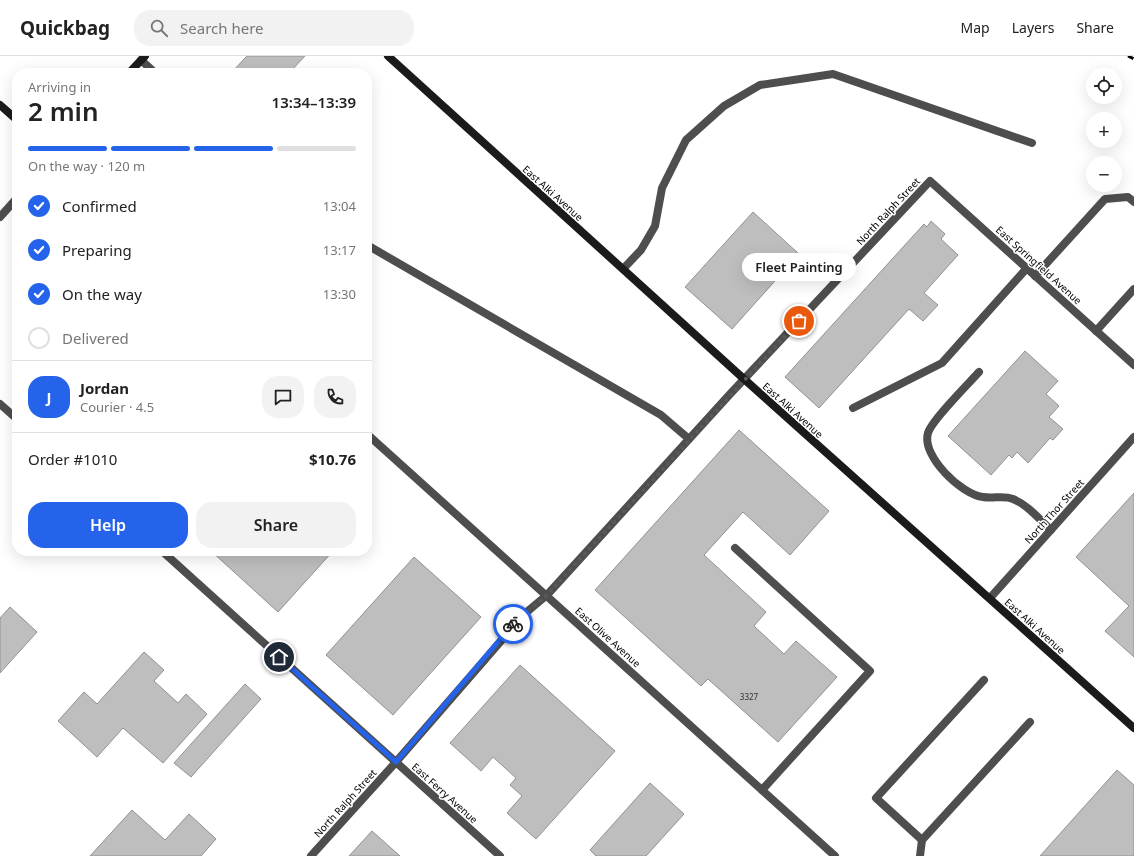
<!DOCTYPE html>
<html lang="en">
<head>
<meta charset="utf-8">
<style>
	:root { --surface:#fff; --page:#f2f2f2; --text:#222; --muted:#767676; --line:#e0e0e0; --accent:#2563eb }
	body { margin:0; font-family:"Noto Sans",sans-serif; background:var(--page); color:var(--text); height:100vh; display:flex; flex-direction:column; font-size:15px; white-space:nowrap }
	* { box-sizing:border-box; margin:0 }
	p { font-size:13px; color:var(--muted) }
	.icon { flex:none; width:22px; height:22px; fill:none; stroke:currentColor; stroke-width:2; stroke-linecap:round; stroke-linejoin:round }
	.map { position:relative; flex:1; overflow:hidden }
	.details { position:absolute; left:12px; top:12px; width:360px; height:488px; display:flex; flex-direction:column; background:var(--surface); border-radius:16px; box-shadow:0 4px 16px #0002 }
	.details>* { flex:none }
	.fabs { position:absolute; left:1086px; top:12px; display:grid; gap:8px }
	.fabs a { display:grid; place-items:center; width:36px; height:36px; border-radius:50%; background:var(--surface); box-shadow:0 4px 16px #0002; font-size:20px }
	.pin { position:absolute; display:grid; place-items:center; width:34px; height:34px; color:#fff; margin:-17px; border:2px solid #fff; border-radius:50%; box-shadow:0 1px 4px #0007 }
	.courier { position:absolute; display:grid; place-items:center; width:40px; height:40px; margin:-20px; border:3px solid #2563eb; border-radius:50%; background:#fff; color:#222; box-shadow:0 1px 5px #0007 }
	.bubble { position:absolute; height:28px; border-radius:14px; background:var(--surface); box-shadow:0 4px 16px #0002; font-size:13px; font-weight:600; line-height:28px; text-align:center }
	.head em { font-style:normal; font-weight:600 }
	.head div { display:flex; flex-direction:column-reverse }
	.head { display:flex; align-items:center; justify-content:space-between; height:68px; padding:0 16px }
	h1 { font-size:26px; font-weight:600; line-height:30px }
	.bar { display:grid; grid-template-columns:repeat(4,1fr); gap:6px 4px; align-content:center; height:48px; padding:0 16px }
	.bar i { height:5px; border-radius:3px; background:var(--line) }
	.bar .current { background:var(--accent) }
	.bar p { grid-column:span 4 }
	.line { display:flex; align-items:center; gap:10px; padding:0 16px; border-top:1px solid var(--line) }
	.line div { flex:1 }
	.round { display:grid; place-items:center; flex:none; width:42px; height:42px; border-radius:16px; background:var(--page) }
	ol { padding:0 16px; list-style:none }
	li { display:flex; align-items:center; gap:12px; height:44px }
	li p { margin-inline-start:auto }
	li .icon { padding:4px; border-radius:50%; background:var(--accent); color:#fff; stroke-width:4 }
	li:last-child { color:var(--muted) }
	li i { width:22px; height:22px; border:2px solid var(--line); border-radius:50% }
	.button { display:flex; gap:8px; margin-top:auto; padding:8px 16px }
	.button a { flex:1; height:46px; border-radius:16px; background:var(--accent); color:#fff; font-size:16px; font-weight:600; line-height:46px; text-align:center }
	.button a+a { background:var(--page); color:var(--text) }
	header { display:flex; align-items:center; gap:24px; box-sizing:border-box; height:56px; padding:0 20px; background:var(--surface); border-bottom:1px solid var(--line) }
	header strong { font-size:19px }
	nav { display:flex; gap:22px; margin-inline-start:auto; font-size:14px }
	.search { width:280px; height:36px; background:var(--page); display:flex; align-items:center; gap:10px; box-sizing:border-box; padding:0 14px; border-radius:16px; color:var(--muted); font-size:15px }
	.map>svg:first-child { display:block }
	.building { fill:#bebebe; stroke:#929292 }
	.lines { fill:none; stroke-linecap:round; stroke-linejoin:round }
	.lane { stroke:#4e4e4e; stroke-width:8 }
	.street { stroke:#4e4e4e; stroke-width:8 }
	.secondary { stroke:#1b1b1b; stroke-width:8 }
	.rail { stroke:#000; stroke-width:3; stroke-dasharray:6 2 1 2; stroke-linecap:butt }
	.done { stroke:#595959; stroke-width:4; stroke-dasharray:0 7.2 }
	.route { stroke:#2563eb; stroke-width:5 }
	.labels { text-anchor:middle; stroke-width:3; stroke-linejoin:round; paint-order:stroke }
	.number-label { font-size:8px; fill:#303030 }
	.street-label { font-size:10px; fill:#000; stroke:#fff }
</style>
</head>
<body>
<header>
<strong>Quickbag</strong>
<div class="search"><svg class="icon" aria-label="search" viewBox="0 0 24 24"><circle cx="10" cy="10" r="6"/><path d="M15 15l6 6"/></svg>Search here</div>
<nav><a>Map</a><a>Layers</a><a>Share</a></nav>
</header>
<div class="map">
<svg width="1134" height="800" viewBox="0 0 1134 800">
	<rect width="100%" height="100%" fill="#fff"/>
	<g class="building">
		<path d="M247,0H305L289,17H231Z"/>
		<path d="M753,156L799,198L732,273L685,231Z"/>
		<path d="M931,165L945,178L941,183L958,199L924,237L938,249L923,265L909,253L819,352L785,321L924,168L927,171Z"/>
		<path d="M1025,295L1058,325L1046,338L1059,350L1049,361L1063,373L1053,384L1050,382L1028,407L1017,396L1012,402L1009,399L991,419L948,380Z"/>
		<path d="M739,374L829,455L790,499L743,456L704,499L766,556L754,570L784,598L796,585L837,621L778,686L708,623L701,630L595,534Z"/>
		<path d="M1134,437V601L1105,575L1129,550L1076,501Z"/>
		<path d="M211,495H333L278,556Z"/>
		<path d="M414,501L481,561L393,659L326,599Z"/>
		<path d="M10,551L37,576L0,617V562Z"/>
		<path d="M144,596L164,614L154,625L178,647L186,638L207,658L163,707L123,672L97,701L58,665L84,636L97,648Z"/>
		<path d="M520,609L615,695L536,783L507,757L522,740L510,729L516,722L493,701L481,715L450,687Z"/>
		<path d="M245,628L261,643L191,721L174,707Z"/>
		<path d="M1117,714L1134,729V800H1040Z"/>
		<path d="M650,727L684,758L646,800H596L590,794Z"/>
		<path d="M132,754L165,784L189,758L216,783L201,800H90Z"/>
		<path d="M372,775L400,800H349Z"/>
	</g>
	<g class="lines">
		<g class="lane">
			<path d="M141,4L155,17"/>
			<path d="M367,189L661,359L689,383"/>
			<path d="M623,213L641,194L655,170L662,132L686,84L724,50L760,29L833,18L1032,87"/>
			<path d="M1035,220L1105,143L1128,141L1134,146"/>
			<path d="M1096,275L1134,233"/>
			<path d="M979,316C969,327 931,365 928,377C921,400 962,439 983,441C993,443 1003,439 1013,443C1028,449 1039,463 1051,474"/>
			<path d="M853,352L942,307L1027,212"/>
			<path d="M735,492L870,615L762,734"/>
			<path d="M922,784L876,742L984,624"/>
			<path d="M920,800L922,784L1030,666"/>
		</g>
		<g class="street">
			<path d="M0,161L17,142"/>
			<path d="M0,348L17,363"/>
			<path d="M367,378L835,800"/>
			<path d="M162,495L500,800"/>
			<path d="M990,542L1134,381"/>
			<path d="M311,800L396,706L507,578L516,565L547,539L731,337L930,125L1134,309"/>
		</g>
		<g class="secondary">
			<path d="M388,0L744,323L1134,672"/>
			<path d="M129,17L145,0"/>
			<path d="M0,49L17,64"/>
		</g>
		<path class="rail" d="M1128,0L1134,3"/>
	</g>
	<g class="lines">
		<path class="done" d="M513,568L547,539L799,265"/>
		<path class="route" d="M279,601L396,706L513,568"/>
	</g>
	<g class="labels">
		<g class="number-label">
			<text x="749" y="644">3327</text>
		</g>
		<g class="street-label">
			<text transform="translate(553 137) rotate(42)" y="4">East Alki Avenue</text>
			<text transform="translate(888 155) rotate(-47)" y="4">North Ralph Street</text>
			<text transform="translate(1039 209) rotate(42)" y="4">East Springfield Avenue</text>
			<text transform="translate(793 354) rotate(42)" y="4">East Alki Avenue</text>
			<text transform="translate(1054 455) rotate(-48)" y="4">North Thor Street</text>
			<text transform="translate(1035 570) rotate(42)" y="4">East Alki Avenue</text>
			<text transform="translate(608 581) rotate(42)" y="4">East Olive Avenue</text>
			<text transform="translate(445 737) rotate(42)" y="4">East Ferry Avenue</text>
			<text transform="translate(345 747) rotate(-48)" y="4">North Ralph Street</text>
		</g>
	</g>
</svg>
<div class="fabs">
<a><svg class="icon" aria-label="locate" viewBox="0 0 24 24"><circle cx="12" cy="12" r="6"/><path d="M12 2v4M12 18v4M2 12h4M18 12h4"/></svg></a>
<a>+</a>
<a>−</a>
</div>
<div class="pin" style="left:799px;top:265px;background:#ea580c"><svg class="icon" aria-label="bag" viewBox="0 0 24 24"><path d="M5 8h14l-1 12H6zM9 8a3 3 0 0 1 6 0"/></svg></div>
<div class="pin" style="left:279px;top:601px;background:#1f2937"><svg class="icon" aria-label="home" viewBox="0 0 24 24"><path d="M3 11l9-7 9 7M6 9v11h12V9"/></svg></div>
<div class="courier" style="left:513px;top:568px"><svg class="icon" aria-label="bike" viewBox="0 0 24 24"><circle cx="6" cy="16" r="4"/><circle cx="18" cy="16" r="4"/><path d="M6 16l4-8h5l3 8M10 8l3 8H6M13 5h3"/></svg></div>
<div class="bubble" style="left:742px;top:197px;width:114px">Fleet Painting</div>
<section class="details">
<div class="head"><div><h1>2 min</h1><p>Arriving in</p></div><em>13:34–13:39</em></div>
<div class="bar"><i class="current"></i><i class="current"></i><i class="current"></i><i></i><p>On the way · 120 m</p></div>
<ol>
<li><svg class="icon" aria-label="check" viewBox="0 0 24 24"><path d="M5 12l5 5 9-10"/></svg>Confirmed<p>13:04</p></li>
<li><svg class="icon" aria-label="check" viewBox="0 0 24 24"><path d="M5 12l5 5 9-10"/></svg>Preparing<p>13:17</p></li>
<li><svg class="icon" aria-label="check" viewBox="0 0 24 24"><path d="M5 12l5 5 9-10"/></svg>On the way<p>13:30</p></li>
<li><i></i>Delivered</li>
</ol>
<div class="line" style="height:72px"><b class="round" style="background:var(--accent);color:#fff">J</b><div><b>Jordan</b><p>Courier · 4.5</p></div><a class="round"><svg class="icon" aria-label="chat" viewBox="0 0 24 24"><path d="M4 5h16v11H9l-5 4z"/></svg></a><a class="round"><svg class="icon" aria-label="phone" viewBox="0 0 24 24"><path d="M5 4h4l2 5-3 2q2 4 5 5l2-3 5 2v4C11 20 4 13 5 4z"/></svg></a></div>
<div class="line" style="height:52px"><div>Order #1010</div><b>$10.76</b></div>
<div class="button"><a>Help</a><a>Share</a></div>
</section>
</div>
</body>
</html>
